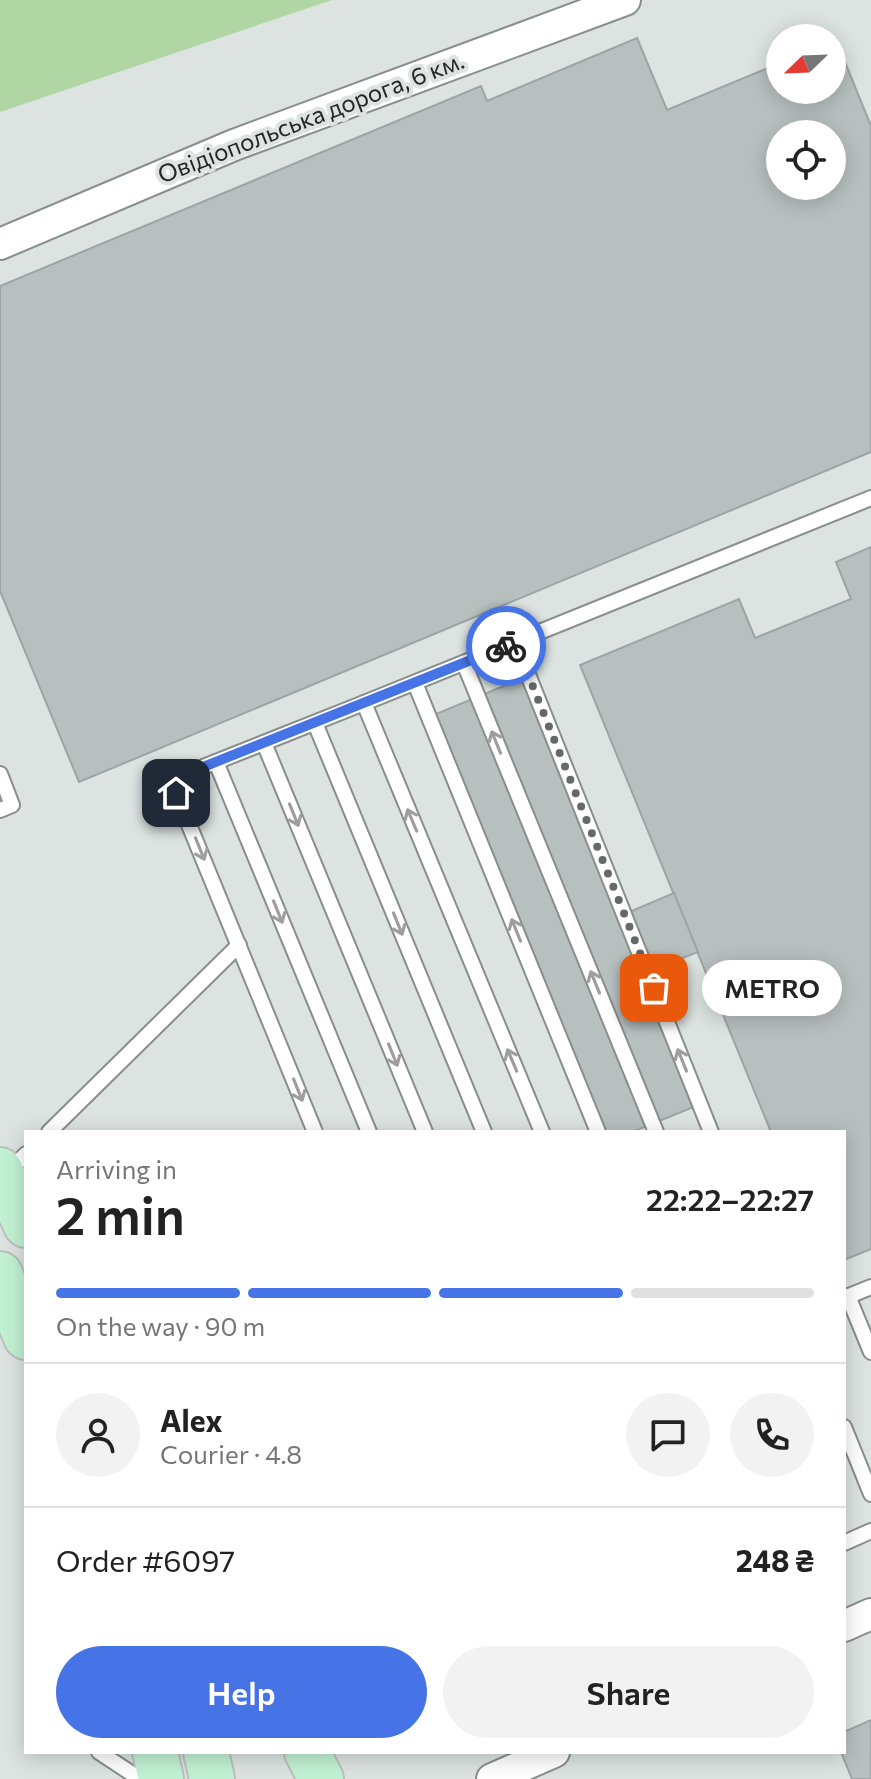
<!DOCTYPE html>
<html lang="en">
<head>
<meta charset="utf-8">
<style>
	:root { --surface:#fff; --page:#f2f2f2; --text:#222; --muted:#767676; --line:#e0e0e0; --accent:#4674e6 }
	body { margin:0; font-family:Commissioner,sans-serif; background:var(--page); color:var(--text); height:100vh; display:flex; flex-direction:column; font-size:30px; white-space:nowrap }
	* { box-sizing:border-box; margin:0 }
	p { font-size:26px; color:var(--muted) }
	.icon { flex:none; width:44px; height:44px; fill:none; stroke:currentColor; stroke-width:2; stroke-linecap:round; stroke-linejoin:round }
	.map { position:relative; flex:1; overflow:hidden }
	.sheet { position:absolute; left:24px; top:1130px; width:822px; height:624px; display:flex; flex-direction:column; background:var(--surface); border-radius:0px; box-shadow:0 4px 20px #0003 }
	.sheet>* { flex:none }
	.needle { width:52px; rotate:247deg }
	.controls { position:absolute; left:766px; top:24px; display:grid; gap:16px }
	.controls a { display:grid; place-items:center; width:80px; height:80px; border-radius:50%; background:var(--surface); box-shadow:0 4px 20px #0003; font-size:40px }
	.pin { position:absolute; display:grid; place-items:center; width:68px; height:68px; color:#fff; margin:-34px; border-radius:16px; box-shadow:0 4px 12px #0006 }
	.courier { position:absolute; display:grid; place-items:center; width:80px; height:80px; margin:-40px; border:6px solid #4674e6; border-radius:50%; background:#fff; color:#222; box-shadow:0 2px 10px #0007 }
	.bubble { position:absolute; height:56px; border-radius:28px; background:var(--surface); box-shadow:0 4px 20px #0003; font-size:26px; font-weight:600; line-height:56px; text-align:center }
	.headline em { font-style:normal; font-weight:600 }
	.headline div { display:flex; flex-direction:column-reverse }
	.headline { display:flex; align-items:center; justify-content:space-between; height:136px; padding:0 32px }
	h1 { font-size:52px; font-weight:600; line-height:60px }
	.bar { display:grid; grid-template-columns:repeat(4,1fr); gap:12px 8px; align-content:center; height:96px; padding:0 32px }
	.bar i { height:10px; border-radius:6px; background:var(--line) }
	.bar .current { background:var(--accent) }
	.bar p { grid-column:span 4 }
	.line { display:flex; align-items:center; gap:20px; padding:0 32px; border-top:2px solid var(--line) }
	.line div { flex:1 }
	.round { display:grid; place-items:center; flex:none; width:84px; height:84px; border-radius:42px; background:var(--page) }
	.button { display:flex; gap:16px; margin-top:auto; padding:16px 32px }
	.button a { flex:1; height:92px; border-radius:48px; background:var(--accent); color:#fff; font-size:32px; font-weight:600; line-height:92px; text-align:center }
	.button a+a { background:var(--page); color:var(--text) }
	.map>svg:first-child { display:block }
	.green { fill:#b0d6a4 }
	.building { fill:#b8c0bf; stroke:#9da4a4; stroke-width:2; fill-rule:evenodd }
	.lines { fill:none; stroke-linecap:round; stroke-linejoin:round }
	.service-casing { stroke:#888e8c; stroke-width:18 }
	.minor-casing { stroke:#888e8c; stroke-width:34 }
	.primary-casing { stroke:#bebebe; stroke-width:48 }
	.service { stroke:#fff; stroke-width:14 }
	.minor { stroke:#fff; stroke-width:30 }
	.primary { stroke:#c1f1d3; stroke-width:44 }
	.oneway { stroke:#9d9e9d }
	.done { stroke:#656967; stroke-width:8; stroke-dasharray:0 14.4 }
	.route { stroke:#4674e6; stroke-width:10 }
	.labels { text-anchor:middle; stroke-width:8; stroke-linejoin:round; paint-order:stroke }
	.street-label { font-size:24px; fill:#252726; stroke:#dce3e0 }
</style>
</head>
<body>
<div class="map">
<svg width="871" height="1779" viewBox="0 0 871 1779">
	<rect width="100%" height="100%" fill="#dce3e0"/>
	<path class="green" d="M0,0H332L0,112Z"/>
	<g class="building">
		<path d="M637,38L667,110L780,63V90H832V42L836,40L871,126V452L79,782L0,591V286L481,86L487,101ZM780,134H832V186H780Z"/>
		<path d="M871,547V1249L844,1260V1132H771L580,665L739,599L755,638L851,599L836,562Z"/>
		<path d="M530,675L627,913L674,893L698,952L652,970L706,1102L632,1132H598L429,717Z"/>
		<path d="M871,1720V1779H852L841,1752H844V1732Z"/>
	</g>
	<g class="lines">
		<defs>
			<g id="service">
				<path d="M515,642L711,1132"/>
				<path d="M464,663L656,1132"/>
				<path d="M415,683L598,1132"/>
				<path d="M364,703L871,498"/>
				<path d="M315,723L484,1132"/>
				<path d="M264,743L425,1132"/>
				<path d="M216,762L369,1132"/>
				<path d="M0,774L12,805L0,810"/>
				<path d="M49,1132L239,945"/>
				<path d="M315,1132L176,793L183,775L364,703L542,1132"/>
				<path d="M6,1174L26,1154"/>
				<path d="M848,1296L871,1352"/>
				<path d="M844,1298L871,1287"/>
				<path d="M844,1427L871,1494"/>
				<path d="M844,1543L871,1531"/>
				<path d="M99,1752L140,1779"/>
			</g>
			<g id="minor">
				<path d="M0,244L234,145L625,0"/>
				<path d="M844,1626L871,1614"/>
				<path d="M492,1779L554,1752"/>
			</g>
			<g id="primary">
				<path d="M0,1170L26,1225"/>
				<path d="M0,1274L26,1337"/>
				<path d="M155,1752L161,1779"/>
				<path d="M206,1752L212,1779"/>
				<path d="M307,1752L321,1779"/>
			</g>
		</defs>
		<use href="#service" class="service-casing"/>
		<use href="#minor" class="minor-casing"/>
		<use href="#primary" class="primary-casing"/>
		<use href="#service" class="service"/>
		<use href="#minor" class="minor"/>
		<use href="#primary" class="primary"/>
	</g>
	<defs><path id="oneway-shaft" d="M-6 0H5M1.5-3L5.5 0L1.5 3" fill="none" stroke-width="1.6" stroke-linecap="round" stroke-linejoin="round" transform="scale(2)"/></defs>
	<g class="oneway">
		<use href="#oneway-shaft" transform="translate(496 742) rotate(-112)"/>
		<use href="#oneway-shaft" transform="translate(294 815) rotate(68)"/>
		<use href="#oneway-shaft" transform="translate(412 820) rotate(-113)"/>
		<use href="#oneway-shaft" transform="translate(200 849) rotate(68)"/>
		<use href="#oneway-shaft" transform="translate(278 912) rotate(68)"/>
		<use href="#oneway-shaft" transform="translate(398 924) rotate(68)"/>
		<use href="#oneway-shaft" transform="translate(516 930) rotate(-112)"/>
		<use href="#oneway-shaft" transform="translate(595 982) rotate(-112)"/>
		<use href="#oneway-shaft" transform="translate(393 1055) rotate(68)"/>
		<use href="#oneway-shaft" transform="translate(512 1060) rotate(-113)"/>
		<use href="#oneway-shaft" transform="translate(682 1060) rotate(-112)"/>
		<use href="#oneway-shaft" transform="translate(298 1090) rotate(68)"/>
	</g>
	<g class="lines">
		<path class="done" d="M506,646L515,642L654,988"/>
		<path class="route" d="M176,793L183,775L506,646"/>
	</g>
	<g class="labels">
		<g class="street-label">
			<text transform="translate(311 118) rotate(-21)" y="8">Овідіопольська дорога, 6 км.</text>
		</g>
	</g>
</svg>
<div class="controls">
<a><svg class="needle" viewBox="-14 -14 28 28"><path d="M0-13l5 13h-10z" fill="#e53935"/><path d="M0 13l5-13h-10z" fill="#767676"/></svg></a>
<a><svg class="icon" aria-label="locate" viewBox="0 0 24 24"><circle cx="12" cy="12" r="6"/><path d="M12 2v4M12 18v4M2 12h4M18 12h4"/></svg></a>
</div>
<div class="pin" style="left:654px;top:988px;background:#ea580c"><svg class="icon" aria-label="bag" viewBox="0 0 24 24"><path d="M5 8h14l-1 12H6zM9 8a3 3 0 0 1 6 0"/></svg></div>
<div class="pin" style="left:176px;top:793px;background:#1f2937"><svg class="icon" aria-label="home" viewBox="0 0 24 24"><path d="M3 11l9-7 9 7M6 9v11h12V9"/></svg></div>
<div class="courier" style="left:506px;top:646px"><svg class="icon" aria-label="bike" viewBox="0 0 24 24"><circle cx="6" cy="16" r="4"/><circle cx="18" cy="16" r="4"/><path d="M6 16l4-8h5l3 8M10 8l3 8H6M13 5h3"/></svg></div>
<div class="bubble" style="left:702px;top:960px;width:140px">METRO</div>
<section class="sheet">
<div class="headline"><div><h1>2 min</h1><p>Arriving in</p></div><em>22:22–22:27</em></div>
<div class="bar"><i class="current"></i><i class="current"></i><i class="current"></i><i></i><p>On the way · 90 m</p></div>
<div class="line" style="height:144px"><a class="round"><svg class="icon" aria-label="person" viewBox="0 0 24 24"><circle cx="12" cy="8" r="4"/><path d="M4 21q1-7 8-7t8 7"/></svg></a><div><b>Alex</b><p>Courier · 4.8</p></div><a class="round"><svg class="icon" aria-label="chat" viewBox="0 0 24 24"><path d="M4 5h16v11H9l-5 4z"/></svg></a><a class="round"><svg class="icon" aria-label="phone" viewBox="0 0 24 24"><path d="M5 4h4l2 5-3 2q2 4 5 5l2-3 5 2v4C11 20 4 13 5 4z"/></svg></a></div>
<div class="line" style="height:104px"><div>Order #6097</div><b>248 ₴</b></div>
<div class="button"><a>Help</a><a>Share</a></div>
</section>
</div>
</body>
</html>
